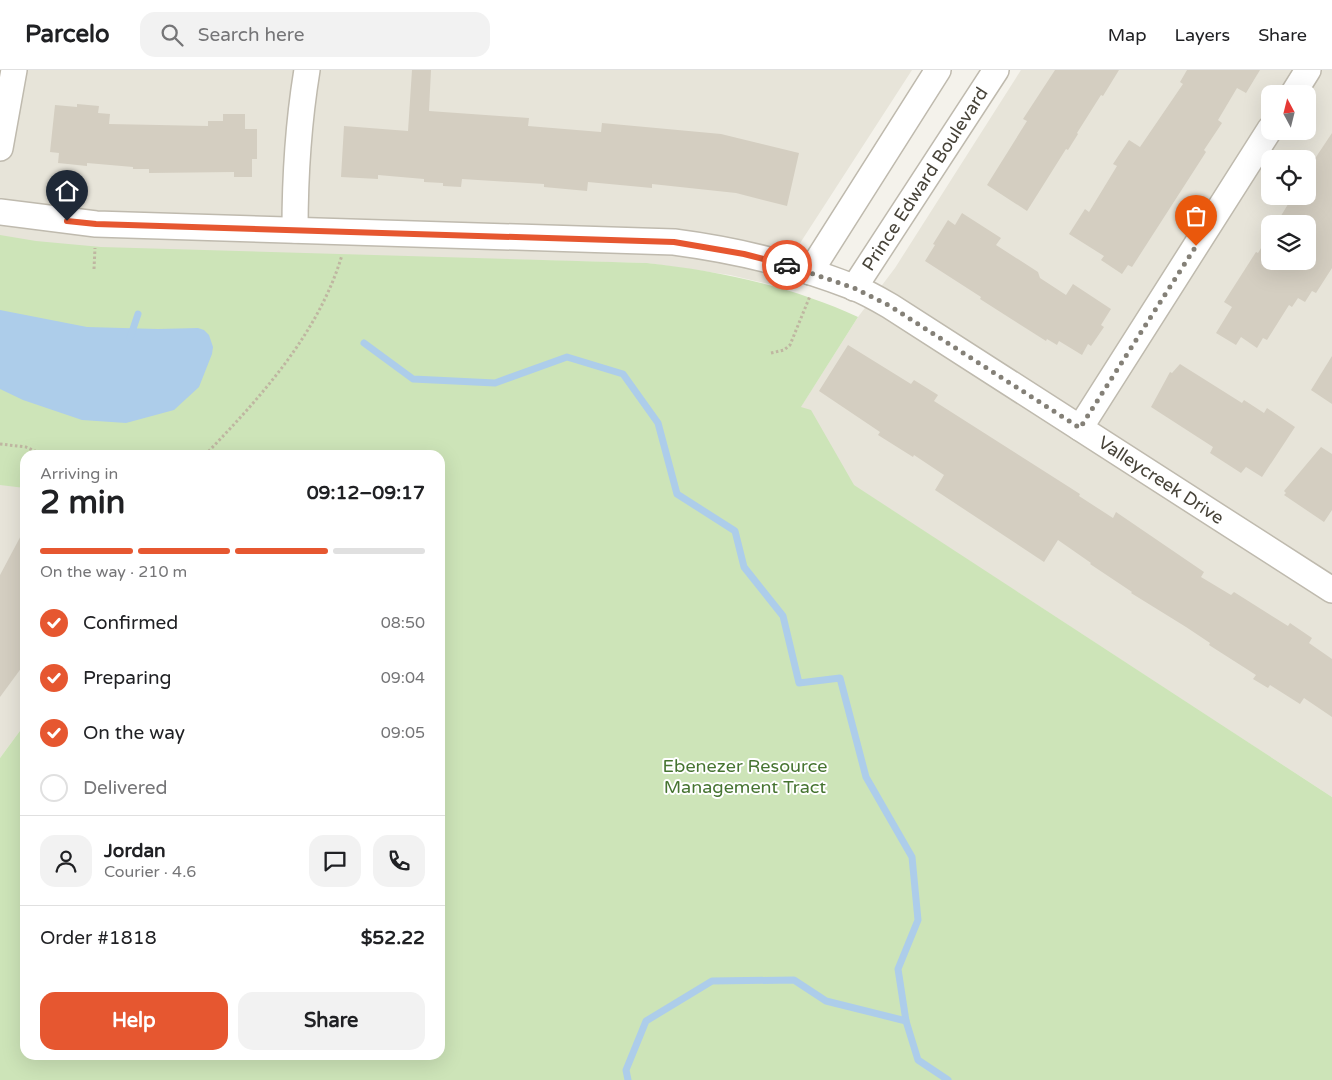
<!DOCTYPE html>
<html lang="en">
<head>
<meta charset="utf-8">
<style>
	:root { --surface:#fff; --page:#f2f2f2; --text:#202124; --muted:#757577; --line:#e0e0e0; --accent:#e65730 }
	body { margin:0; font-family:"Varela Round",sans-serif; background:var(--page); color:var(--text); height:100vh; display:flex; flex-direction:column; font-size:19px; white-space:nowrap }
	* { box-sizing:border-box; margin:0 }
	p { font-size:16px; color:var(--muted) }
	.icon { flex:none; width:28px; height:28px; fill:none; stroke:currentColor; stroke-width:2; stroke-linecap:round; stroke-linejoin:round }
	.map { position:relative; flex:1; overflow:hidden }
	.details { position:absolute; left:20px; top:380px; width:425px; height:610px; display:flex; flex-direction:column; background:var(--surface); border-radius:15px; box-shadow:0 5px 20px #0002 }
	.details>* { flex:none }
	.needle { width:32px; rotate:353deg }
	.fabs { position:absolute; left:1261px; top:15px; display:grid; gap:10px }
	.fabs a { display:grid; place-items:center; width:55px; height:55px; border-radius:10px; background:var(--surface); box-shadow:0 5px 20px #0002; font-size:25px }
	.pin { position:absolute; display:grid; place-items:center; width:42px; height:42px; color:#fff; margin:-51px -21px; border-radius:50% 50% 50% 0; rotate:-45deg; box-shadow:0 0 5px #0007 }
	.pin .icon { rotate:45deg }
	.courier { position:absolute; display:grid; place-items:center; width:50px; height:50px; margin:-25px; border:4px solid #e65730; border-radius:50%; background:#fff; color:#222; box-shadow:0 1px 6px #0007 }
	.headline em { font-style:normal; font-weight:800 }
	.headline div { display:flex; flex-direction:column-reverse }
	.headline { display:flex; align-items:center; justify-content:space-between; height:85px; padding:0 20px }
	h1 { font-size:32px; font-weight:800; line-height:38px }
	.bar { display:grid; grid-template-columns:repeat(4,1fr); gap:8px 5px; align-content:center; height:60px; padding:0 20px }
	.bar i { height:6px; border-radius:4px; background:var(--line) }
	.bar .on { background:var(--accent) }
	.bar p { grid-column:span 4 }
	.line { display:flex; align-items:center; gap:12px; padding:0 20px; border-top:1px solid var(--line) }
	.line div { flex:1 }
	.round { display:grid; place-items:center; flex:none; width:52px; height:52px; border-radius:15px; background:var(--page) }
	ol { padding:0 20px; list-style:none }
	li { display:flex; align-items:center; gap:15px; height:55px }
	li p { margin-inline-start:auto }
	li .icon { padding:5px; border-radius:50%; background:var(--accent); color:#fff; stroke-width:4 }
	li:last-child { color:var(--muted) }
	li i { width:28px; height:28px; border:2px solid var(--line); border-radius:50% }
	.action { display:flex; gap:10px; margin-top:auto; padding:10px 20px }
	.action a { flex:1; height:58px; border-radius:15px; background:var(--accent); color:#fff; font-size:20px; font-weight:800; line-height:58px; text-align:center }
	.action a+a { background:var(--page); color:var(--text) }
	header { display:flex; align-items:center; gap:30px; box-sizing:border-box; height:70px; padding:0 25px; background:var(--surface); border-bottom:1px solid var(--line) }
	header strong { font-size:24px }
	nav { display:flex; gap:28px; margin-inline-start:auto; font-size:18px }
	.search { width:350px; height:45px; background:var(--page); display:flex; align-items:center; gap:12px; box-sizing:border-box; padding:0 18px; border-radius:15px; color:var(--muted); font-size:19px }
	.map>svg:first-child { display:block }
	.residential { fill:#e7e4d9; fill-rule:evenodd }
	.green { fill:#cde4b8 }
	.water { fill:#adcdea }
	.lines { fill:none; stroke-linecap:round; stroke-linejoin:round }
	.stream { stroke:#adcdea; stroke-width:7 }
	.building { fill:#d4cec1 }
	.minor-casing { stroke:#bfbaae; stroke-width:28 }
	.path { stroke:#bfb6a1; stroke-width:3; stroke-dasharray:2.5 2.5; stroke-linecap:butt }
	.minor { stroke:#fff; stroke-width:25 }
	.done { stroke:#848077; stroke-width:5; stroke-dasharray:0 9 }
	.route { stroke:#e65730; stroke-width:6 }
	.labels { text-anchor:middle; stroke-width:4; stroke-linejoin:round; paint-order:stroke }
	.street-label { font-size:18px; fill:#474339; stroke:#fff }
	.park-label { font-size:18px; fill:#467431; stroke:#fff }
</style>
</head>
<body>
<header>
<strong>Parcelo</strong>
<div class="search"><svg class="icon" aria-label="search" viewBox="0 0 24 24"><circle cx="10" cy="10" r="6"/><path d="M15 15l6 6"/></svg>Search here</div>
<nav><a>Map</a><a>Layers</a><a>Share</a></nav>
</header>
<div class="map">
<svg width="1332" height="1010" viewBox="0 0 1332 1010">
	<rect width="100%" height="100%" fill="#f4f2eb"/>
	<g class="residential">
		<path d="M0,0H912L773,215L730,205L647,193L373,186L25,385V654L0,688Z"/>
		<path d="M1021,0H1332V727L781,368L858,247L895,198ZM1270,24H1308V61H1270ZM1270,89H1308V126H1270ZM1270,154H1308V191H1270Z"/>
	</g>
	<path class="green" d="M0,165L36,171L101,177L647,193C720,201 791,216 858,247L801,337L811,340L854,415L1332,727V1010H0V688L25,654V985H440V385H25V418L0,415Z"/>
	<path class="water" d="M0,240L87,257L158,259L198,258L204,260L209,265L213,277L212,284L199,317L174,340L126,353L82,350L23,330L0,319Z"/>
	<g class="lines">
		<g class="stream">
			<path d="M130,268L138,244"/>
			<path d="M364,273L413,309L495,313L567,287L623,304L658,353L677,424L735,461L744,497L783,546L799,613L840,608L866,707L912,787L918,850L898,899L906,951L918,990L948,1010"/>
			<path d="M628,1010L626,1000L646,951L712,911L794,910L826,931L906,951"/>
		</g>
	</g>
	<g class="building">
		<path d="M412,0H431L429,41L529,48L528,56L601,62L602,53L721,64L799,83L787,136L736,123L652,114V118L588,112L587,121L544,117V114L462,109L461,117L443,116V113L424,112V109L378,105V109L341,107L344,56L408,61Z"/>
		<path d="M1055,0H1119L1103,26L1101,25L1077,63L1078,64L1068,80L1066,79L1027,141L987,115L1027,51L1023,49Z"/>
		<path d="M1187,0H1260L1246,23L1237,18L1218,50L1222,53L1204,80L1206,82L1132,197L1128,195L1122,204L1101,190L1104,186L1069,164L1085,139L1089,142L1117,96L1113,94L1129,70L1140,77L1183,14L1180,12Z"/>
		<path d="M77,34L99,36L98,43L110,44L109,54L208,56V51H223V44H245V59H257V89H252V107H234V102L149,103V99H133V97L87,93V96L58,93L59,83L50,82L55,35L77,37Z"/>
		<path d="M1332,63V198L1316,223L1312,221L1305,232L1298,228L1292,237L1289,235L1267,270L1263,268L1257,278L1241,267L1236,275L1216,263L1232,237L1224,232L1256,182L1258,183L1270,163V191H1308V154H1276L1293,126H1308V110L1314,99L1310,96Z"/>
		<path d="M962,143L1001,168L996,175L1038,202L1040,208L1066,225L1073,214L1111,239L1101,255L1104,257L1091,276L1088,274L1082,285L1059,271L1057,275L1047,269L1046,271L980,229L981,227L925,191L935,175L933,174L948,150L955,155Z"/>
		<path d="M848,275L911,314L914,310L938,325L934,331L1080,424L1079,426L1113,448L1116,442L1204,502L1201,507L1231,525L1234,522L1288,556L1290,553L1312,568L1309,573L1332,589V647L1304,628L1300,634L1270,615L1268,618L1253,609L1256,605L1209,575L1210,573L1186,557L1131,523L1132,522L1090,494L1091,493L1058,470L1044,492L935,420L944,405L914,385L913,387L878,365L880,362L819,321Z"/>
		<path d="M1332,286V334L1311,320Z"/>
		<path d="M1180,294L1242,333L1244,330L1264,343L1267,338L1295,357L1262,407L1246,397L1241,403L1210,383L1213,377L1151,337L1170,302L1172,303Z"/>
		<path d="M1321,377L1332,384V440L1324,452L1284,425L1286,423L1284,421Z"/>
		<path d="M25,458V593L0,627V505Z"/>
	</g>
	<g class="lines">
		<defs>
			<g id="minor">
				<path d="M1293,24L1308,0"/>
				<path d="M0,78L14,0"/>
				<path d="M0,142L96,154L674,172C735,180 795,194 853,217C866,222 878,229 890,236L1332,520"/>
				<path d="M295,160C295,104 298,55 307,0"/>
				<path d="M810,202L938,0"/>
				<path d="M854,218L996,0"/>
				<path d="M1080,358L1270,59"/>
			</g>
		</defs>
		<use href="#minor" class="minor-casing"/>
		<g class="path">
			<path d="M94,199L95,178"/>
			<path d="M771,283L784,280L790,275L810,226"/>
			<path d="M0,374L26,377L44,385"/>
			<path d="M205,385C260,328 319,263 342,185"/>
		</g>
		<use href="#minor" class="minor"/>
	</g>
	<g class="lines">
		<path class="done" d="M787,195L854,218L890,236L1080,358L1196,176"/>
		<path class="route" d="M67,151L96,154L674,172L744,184L787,195"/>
	</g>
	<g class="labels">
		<g class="street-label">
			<text transform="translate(925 109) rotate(-57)" y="6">Prince Edward Boulevard</text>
			<text transform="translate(1161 410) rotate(33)" y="6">Valleycreek Drive</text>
		</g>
		<g class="park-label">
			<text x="745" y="702">Ebenezer Resource<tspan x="745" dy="21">Management Tract</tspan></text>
		</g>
	</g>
</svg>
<div class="fabs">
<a><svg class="needle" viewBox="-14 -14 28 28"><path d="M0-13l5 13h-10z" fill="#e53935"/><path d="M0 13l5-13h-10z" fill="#757577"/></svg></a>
<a><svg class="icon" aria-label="locate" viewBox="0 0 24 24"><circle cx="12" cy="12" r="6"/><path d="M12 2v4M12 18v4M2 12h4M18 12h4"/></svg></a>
<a><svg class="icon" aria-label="layers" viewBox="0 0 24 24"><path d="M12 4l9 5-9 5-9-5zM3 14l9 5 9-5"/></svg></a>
</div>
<div class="pin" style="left:1196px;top:176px;background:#ea580c"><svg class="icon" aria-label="bag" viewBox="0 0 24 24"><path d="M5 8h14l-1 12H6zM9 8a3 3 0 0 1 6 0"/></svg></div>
<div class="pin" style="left:67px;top:151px;background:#1f2937"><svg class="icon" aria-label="home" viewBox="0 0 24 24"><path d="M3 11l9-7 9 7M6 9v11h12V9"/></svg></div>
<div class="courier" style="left:787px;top:195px"><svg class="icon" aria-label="car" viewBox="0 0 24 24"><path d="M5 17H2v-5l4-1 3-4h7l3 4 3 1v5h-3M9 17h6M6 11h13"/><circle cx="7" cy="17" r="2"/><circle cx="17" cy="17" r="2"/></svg></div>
<section class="details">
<div class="headline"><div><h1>2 min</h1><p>Arriving in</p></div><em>09:12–09:17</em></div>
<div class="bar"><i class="on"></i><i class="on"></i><i class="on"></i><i></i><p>On the way · 210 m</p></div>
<ol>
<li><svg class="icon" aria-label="check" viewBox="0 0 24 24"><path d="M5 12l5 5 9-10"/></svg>Confirmed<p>08:50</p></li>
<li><svg class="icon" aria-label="check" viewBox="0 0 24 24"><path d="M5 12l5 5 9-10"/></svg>Preparing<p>09:04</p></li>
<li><svg class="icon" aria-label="check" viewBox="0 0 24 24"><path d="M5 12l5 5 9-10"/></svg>On the way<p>09:05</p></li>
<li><i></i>Delivered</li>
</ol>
<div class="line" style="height:90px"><a class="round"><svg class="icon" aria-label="person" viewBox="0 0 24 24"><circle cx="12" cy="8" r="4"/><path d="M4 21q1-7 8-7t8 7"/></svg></a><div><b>Jordan</b><p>Courier · 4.6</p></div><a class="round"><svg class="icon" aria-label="chat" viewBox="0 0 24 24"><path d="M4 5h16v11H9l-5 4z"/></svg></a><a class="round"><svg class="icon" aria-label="phone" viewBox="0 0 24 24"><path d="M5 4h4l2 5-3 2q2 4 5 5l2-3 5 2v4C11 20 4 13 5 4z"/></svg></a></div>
<div class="line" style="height:65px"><div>Order #1818</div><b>$52.22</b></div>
<div class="action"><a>Help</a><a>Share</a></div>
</section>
</div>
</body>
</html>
